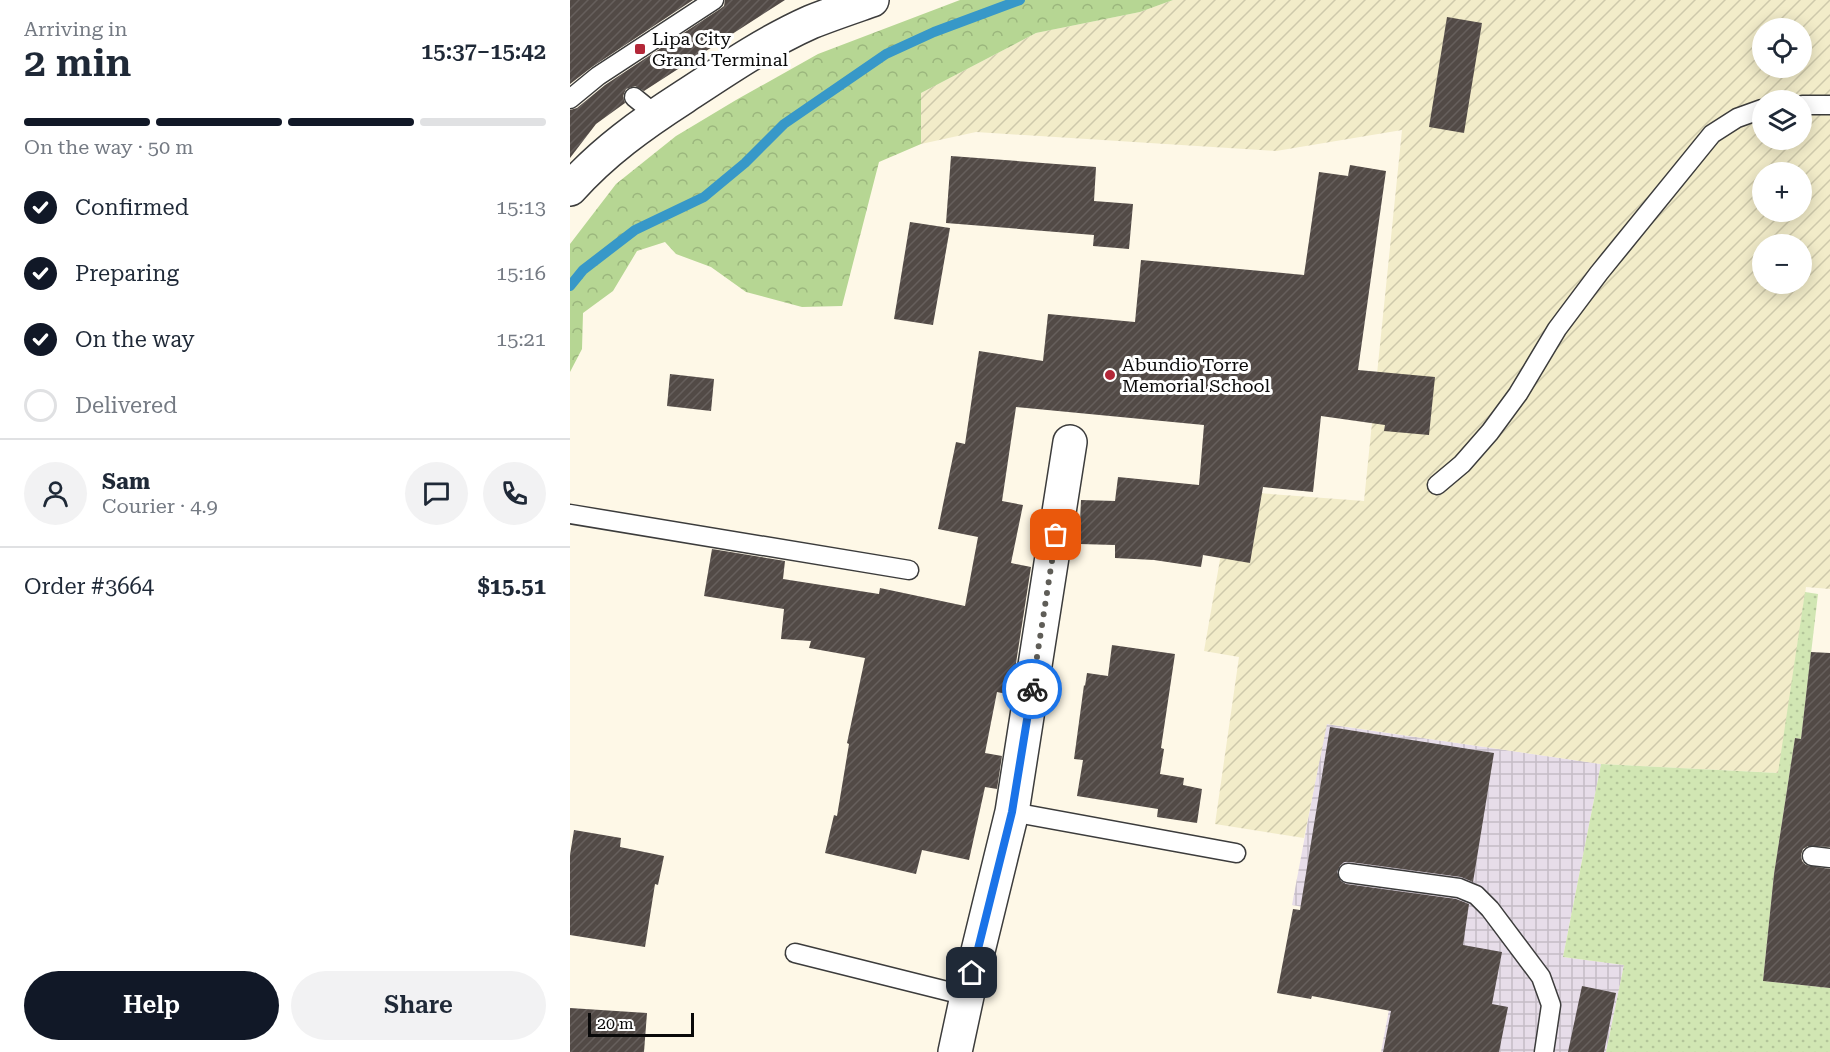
<!DOCTYPE html>
<html lang="en">
<head>
<meta charset="utf-8">
<style>
	:root { --surface:#fff; --page:#f2f2f3; --text:#1f2937; --muted:#747a83; --line:#e0e1e3; --accent:#111827 }
	body { margin:0; font-family:"Roboto Serif",serif; background:var(--page); color:var(--text); height:100vh; display:flex; flex-direction:column; font-size:22px; white-space:nowrap }
	* { box-sizing:border-box; margin:0 }
	p { font-size:20px; color:var(--muted) }
	.icon { flex:none; width:33px; height:33px; fill:none; stroke:currentColor; stroke-width:2; stroke-linecap:round; stroke-linejoin:round }
	.map { position:relative; flex:1; overflow:hidden }
	.details { display:flex; flex-direction:column; background:var(--surface); width:570px }
	.details>* { flex:none }
	.tools { position:absolute; left:1182px; top:18px; display:grid; gap:12px }
	.tools a { display:grid; place-items:center; width:60px; height:60px; border-radius:50%; background:var(--surface); box-shadow:0 3px 15px #0003; font-size:30px }
	.scale { position:absolute; left:18px; bottom:15px; width:106px; box-sizing:border-box; padding-left:6px; border:3px solid #090909; border-top:0; font-size:16px; line-height:21px; white-space:nowrap; color:#090909; -webkit-text-stroke:4px #fff; paint-order:stroke }
	.pin { position:absolute; display:grid; place-items:center; width:51px; height:51px; color:#fff; margin:-26px; border-radius:12px; box-shadow:0 3px 9px #0006 }
	.courier { position:absolute; display:grid; place-items:center; width:60px; height:60px; margin:-30px; border:4px solid #1a73e8; border-radius:50%; background:#fff; color:#222; box-shadow:0 2px 8px #0007 }
	.overview em { font-style:normal; font-weight:600 }
	.overview div { display:flex; flex-direction:column-reverse }
	.overview { display:flex; align-items:center; justify-content:space-between; height:102px; padding:0 24px }
	h1 { font-size:39px; font-weight:600; line-height:45px }
	.bar { display:grid; grid-template-columns:repeat(4,1fr); gap:9px 6px; align-content:center; height:72px; padding:0 24px }
	.bar i { height:8px; border-radius:4px; background:var(--line) }
	.bar .current { background:var(--accent) }
	.bar p { grid-column:span 4 }
	.line { display:flex; align-items:center; gap:15px; padding:0 24px; border-top:2px solid var(--line) }
	.line div { flex:1 }
	.round { display:grid; place-items:center; flex:none; width:63px; height:63px; border-radius:32px; background:var(--page) }
	ol { padding:0 24px; list-style:none }
	li { display:flex; align-items:center; gap:18px; height:66px }
	li p { margin-inline-start:auto }
	li .icon { padding:6px; border-radius:50%; background:var(--accent); color:#fff; stroke-width:4 }
	li:last-child { color:var(--muted) }
	li i { width:33px; height:33px; border:3px solid var(--line); border-radius:50% }
	.primary-button { display:flex; gap:12px; margin-top:auto; padding:12px 24px }
	.primary-button a { flex:1; height:69px; border-radius:36px; background:var(--accent); color:#fff; font-size:24px; font-weight:600; line-height:69px; text-align:center }
	.primary-button a+a { background:var(--page); color:var(--text) }
	main { display:flex; flex:1; min-height:0 }
	.map>svg:first-child { display:block }
	.industrial { fill:url(#industrial-grid) }
	.farmland { fill:url(#farmland-furrows); fill-rule:evenodd }
	.grass { fill:url(#grass-dots) }
	.forest { fill:url(#forest-crowns) }
	.lines { fill:none; stroke-linecap:round; stroke-linejoin:round }
	.stream { stroke:#3798c8; stroke-width:10 }
	.building { fill:url(#building-hatch) }
	.service-casing { stroke:#3c3c3c; stroke-width:21 }
	.minor-casing { stroke:#3c3c3c; stroke-width:36 }
	.service { stroke:#fff; stroke-width:18 }
	.minor { stroke:#fff; stroke-width:33 }
	.done { stroke:#5f5d57; stroke-width:6; stroke-dasharray:0 10.8 }
	.route { stroke:#1a73e8; stroke-width:8 }
	.poi-dot { fill:#b32738; stroke:#fff; stroke-width:2 }
	.labels { text-anchor:middle; stroke-width:6; stroke-linejoin:round; paint-order:stroke }
	.poi-label { font-size:18px; fill:#090909; stroke:#fff; text-anchor:start }
</style>
</head>
<body>
<main>
<section class="details">
<div class="overview"><div><h1>2 min</h1><p>Arriving in</p></div><em>15:37–15:42</em></div>
<div class="bar"><i class="current"></i><i class="current"></i><i class="current"></i><i></i><p>On the way · 50 m</p></div>
<ol>
<li><svg class="icon" aria-label="check" viewBox="0 0 24 24"><path d="M5 12l5 5 9-10"/></svg>Confirmed<p>15:13</p></li>
<li><svg class="icon" aria-label="check" viewBox="0 0 24 24"><path d="M5 12l5 5 9-10"/></svg>Preparing<p>15:16</p></li>
<li><svg class="icon" aria-label="check" viewBox="0 0 24 24"><path d="M5 12l5 5 9-10"/></svg>On the way<p>15:21</p></li>
<li><i></i>Delivered</li>
</ol>
<div class="line" style="height:108px"><a class="round"><svg class="icon" aria-label="person" viewBox="0 0 24 24"><circle cx="12" cy="8" r="4"/><path d="M4 21q1-7 8-7t8 7"/></svg></a><div><b>Sam</b><p>Courier · 4.9</p></div><a class="round"><svg class="icon" aria-label="chat" viewBox="0 0 24 24"><path d="M4 5h16v11H9l-5 4z"/></svg></a><a class="round"><svg class="icon" aria-label="phone" viewBox="0 0 24 24"><path d="M5 4h4l2 5-3 2q2 4 5 5l2-3 5 2v4C11 20 4 13 5 4z"/></svg></a></div>
<div class="line" style="height:78px"><div>Order #3664</div><b>$15.51</b></div>
<div class="primary-button"><a>Help</a><a>Share</a></div>
</section>
<div class="map">
<svg width="1260" height="1052" viewBox="0 0 1260 1052">
	<defs>
		<pattern id="industrial-grid" width="8" height="8" patternUnits="userSpaceOnUse" patternTransform="scale(1.5)"><rect width="8" height="8" fill="#e7dde9"/><path d="M0 4h8M4 0v8" fill="none" stroke="#c5bcc6"/></pattern>
		<pattern id="farmland-furrows" width="10" height="10" patternUnits="userSpaceOnUse" patternTransform="scale(1.5)"><rect width="10" height="10" fill="#f2ecc9"/><path d="M-1 1l2-2M0 10L10 0M9 11l2-2" fill="none" stroke="#cec9ab"/></pattern>
		<pattern id="grass-dots" width="8" height="8" patternUnits="userSpaceOnUse" patternTransform="scale(1.5)"><rect width="8" height="8" fill="#d1e6b3"/><path d="M2 2h.1M6 6h.1" fill="none" stroke="#b2c499" stroke-width="1.8" stroke-linecap="round"/></pattern>
		<pattern id="forest-crowns" width="20" height="18" patternUnits="userSpaceOnUse" patternTransform="scale(1.5)"><rect width="20" height="18" fill="#b6d693"/><path d="M2 6a3 3 0 1 1 6 0M12 15a3 3 0 1 1 6 0" fill="none" stroke="#9bb67d"/></pattern>
		<pattern id="building-hatch" width="6" height="6" patternUnits="userSpaceOnUse" patternTransform="scale(1.5)"><rect width="6" height="6" fill="#524a46"/><path d="M-1 1l2-2M0 6l6-6M5 7l2-2" fill="none" stroke="#665f5c"/></pattern>
	</defs>
	<rect width="100%" height="100%" fill="#fef8e7"/>
	<path class="industrial" d="M756,724L1031,764L993,957L1054,965L1036,1052H811L835,925L722,905Z"/>
	<path class="farmland" d="M603,0H1260V589L1236,587L1209,773L1031,764L757,724L734,838L645,824L669,657L634,651L662,491L794,501L832,130L706,151L406,132L351,144V93L466,33L570,12ZM1192,28H1232V68H1192ZM1192,100H1232V140H1192ZM1192,172H1232V212H1192ZM1192,244H1232V284H1192Z"/>
	<path class="grass" d="M1235,592L1248,594L1231,739L1225,738L1204,874L1193,981L1260,988V1052H1036L1054,965L993,957L1031,764L1208,773Z"/>
	<path class="forest" d="M390,0H603L570,12L466,33L351,93V144L309,162L272,306L232,307L176,292L141,267L106,254L95,242L67,251L43,291L13,313L12,349L0,372V244L46,184L106,136L166,100L248,54Z"/>
	<g class="lines">
		<path class="stream" d="M0,286L13,270L65,230L134,197L175,163L214,124L316,54L364,32L450,0"/>
	</g>
	<g class="building">
		<path d="M0,0H123L22,67L0,84Z"/>
		<path d="M155,0H215L74,91L65,86L56,89L53,96L55,103L26,124L0,158V110L7,108L35,85L150,9L154,6Z"/>
		<path d="M877,17L912,23L894,133L859,127Z"/>
		<path d="M381,156L526,167L524,201L563,204L559,249L523,246L524,235L376,223Z"/>
		<path d="M780,165L816,171L788,370L865,377L859,435L814,431L815,425L751,416L743,492L693,487L680,563L633,555L631,567L584,560L545,558V545L509,544L511,500L545,501L548,477L629,485L634,425L446,407L432,501L453,505L441,563L461,567L441,695L427,692L415,753L432,756L427,789L415,787L399,860L352,850L346,874L255,853L264,815L267,816L279,744L277,743L295,658L239,648L241,641L211,639L214,609L134,596L142,549L215,561L213,579L309,594L310,588L395,606L408,537L368,529L386,442L395,444L409,351L473,361L478,314L565,322L571,260L734,275L749,172L778,176Z"/>
		<path d="M340,222L380,228L363,325L324,319Z"/>
		<path d="M100,374L144,379L141,411L97,406Z"/>
		<path d="M542,645L605,654L591,748L594,749L590,774L614,778L613,785L632,789L627,823L587,817L588,809L507,796L513,760L504,759L514,685L515,686L517,673L538,676Z"/>
		<path d="M1241,652L1260,653V847L1238,846L1233,849L1231,855L1232,861L1236,865L1260,869V988L1193,981L1204,874L1225,738L1231,739Z"/>
		<path d="M760,727L924,753L903,882L891,877L780,862H774L770,866L767,872L771,881L776,884L886,899L899,904L893,945L932,952L922,1004L938,1007L929,1052H813L821,1011L742,996L741,999L707,993L723,909L730,910Z"/>
		<path d="M4,830L51,838L50,847L94,856L88,885L85,884L75,947L0,935V855Z"/>
		<path d="M1012,986L1046,993L1034,1052H998Z"/>
		<path d="M0,1008L77,1013L74,1052H0Z"/>
	</g>
	<g class="lines">
		<defs>
			<g id="service">
				<path d="M64,97L86,115"/>
				<path d="M0,99L28,76L144,0"/>
				<path d="M1232,105H1260"/>
				<path d="M867,485L892,464L920,432L948,394L987,329L1029,273L1142,134L1167,118L1192,109"/>
				<path d="M0,514L339,570"/>
				<path d="M442,812L666,853"/>
				<path d="M1242,856L1260,858"/>
				<path d="M778,873L889,888L906,895L920,909L971,977L981,1005L974,1052"/>
				<path d="M225,953L397,996"/>
			</g>
			<g id="minor">
				<path d="M0,189C33,152 72,124 114,97C155,70 196,42 241,22C261,14 282,7 302,0"/>
				<path d="M385,1052L397,996L442,812L500,442"/>
			</g>
		</defs>
		<use href="#service" class="service-casing"/>
		<use href="#minor" class="minor-casing"/>
		<use href="#service" class="service"/>
		<use href="#minor" class="minor"/>
	</g>
	<g class="lines">
		<path class="done" d="M462,689L486,535"/>
		<path class="route" d="M402,973L442,812L462,689"/>
	</g>
	<g class="poi-dot">
		<rect x="64" y="43" width="12" height="12" rx="3"/>
		<circle cx="540" cy="375" r="6"/>
	</g>
	<g class="labels">
		<g class="poi-label">
			<text x="82" y="45">Lipa City<tspan x="82" dy="21">Grand Terminal</tspan></text>
			<text x="552" y="371">Abundio Torre<tspan x="552" dy="21">Memorial School</tspan></text>
		</g>
	</g>
</svg>
<div class="tools">
<a><svg class="icon" aria-label="locate" viewBox="0 0 24 24"><circle cx="12" cy="12" r="6"/><path d="M12 2v4M12 18v4M2 12h4M18 12h4"/></svg></a>
<a><svg class="icon" aria-label="layers" viewBox="0 0 24 24"><path d="M12 4l9 5-9 5-9-5zM3 14l9 5 9-5"/></svg></a>
<a>+</a>
<a>−</a>
</div>
<div class="scale">20 m</div>
<div class="pin" style="left:486px;top:535px;background:#ea580c"><svg class="icon" aria-label="bag" viewBox="0 0 24 24"><path d="M5 8h14l-1 12H6zM9 8a3 3 0 0 1 6 0"/></svg></div>
<div class="pin" style="left:402px;top:973px;background:#1f2937"><svg class="icon" aria-label="home" viewBox="0 0 24 24"><path d="M3 11l9-7 9 7M6 9v11h12V9"/></svg></div>
<div class="courier" style="left:462px;top:689px"><svg class="icon" aria-label="bike" viewBox="0 0 24 24"><circle cx="6" cy="16" r="4"/><circle cx="18" cy="16" r="4"/><path d="M6 16l4-8h5l3 8M10 8l3 8H6M13 5h3"/></svg></div>
</div>
</main>
</body>
</html>
